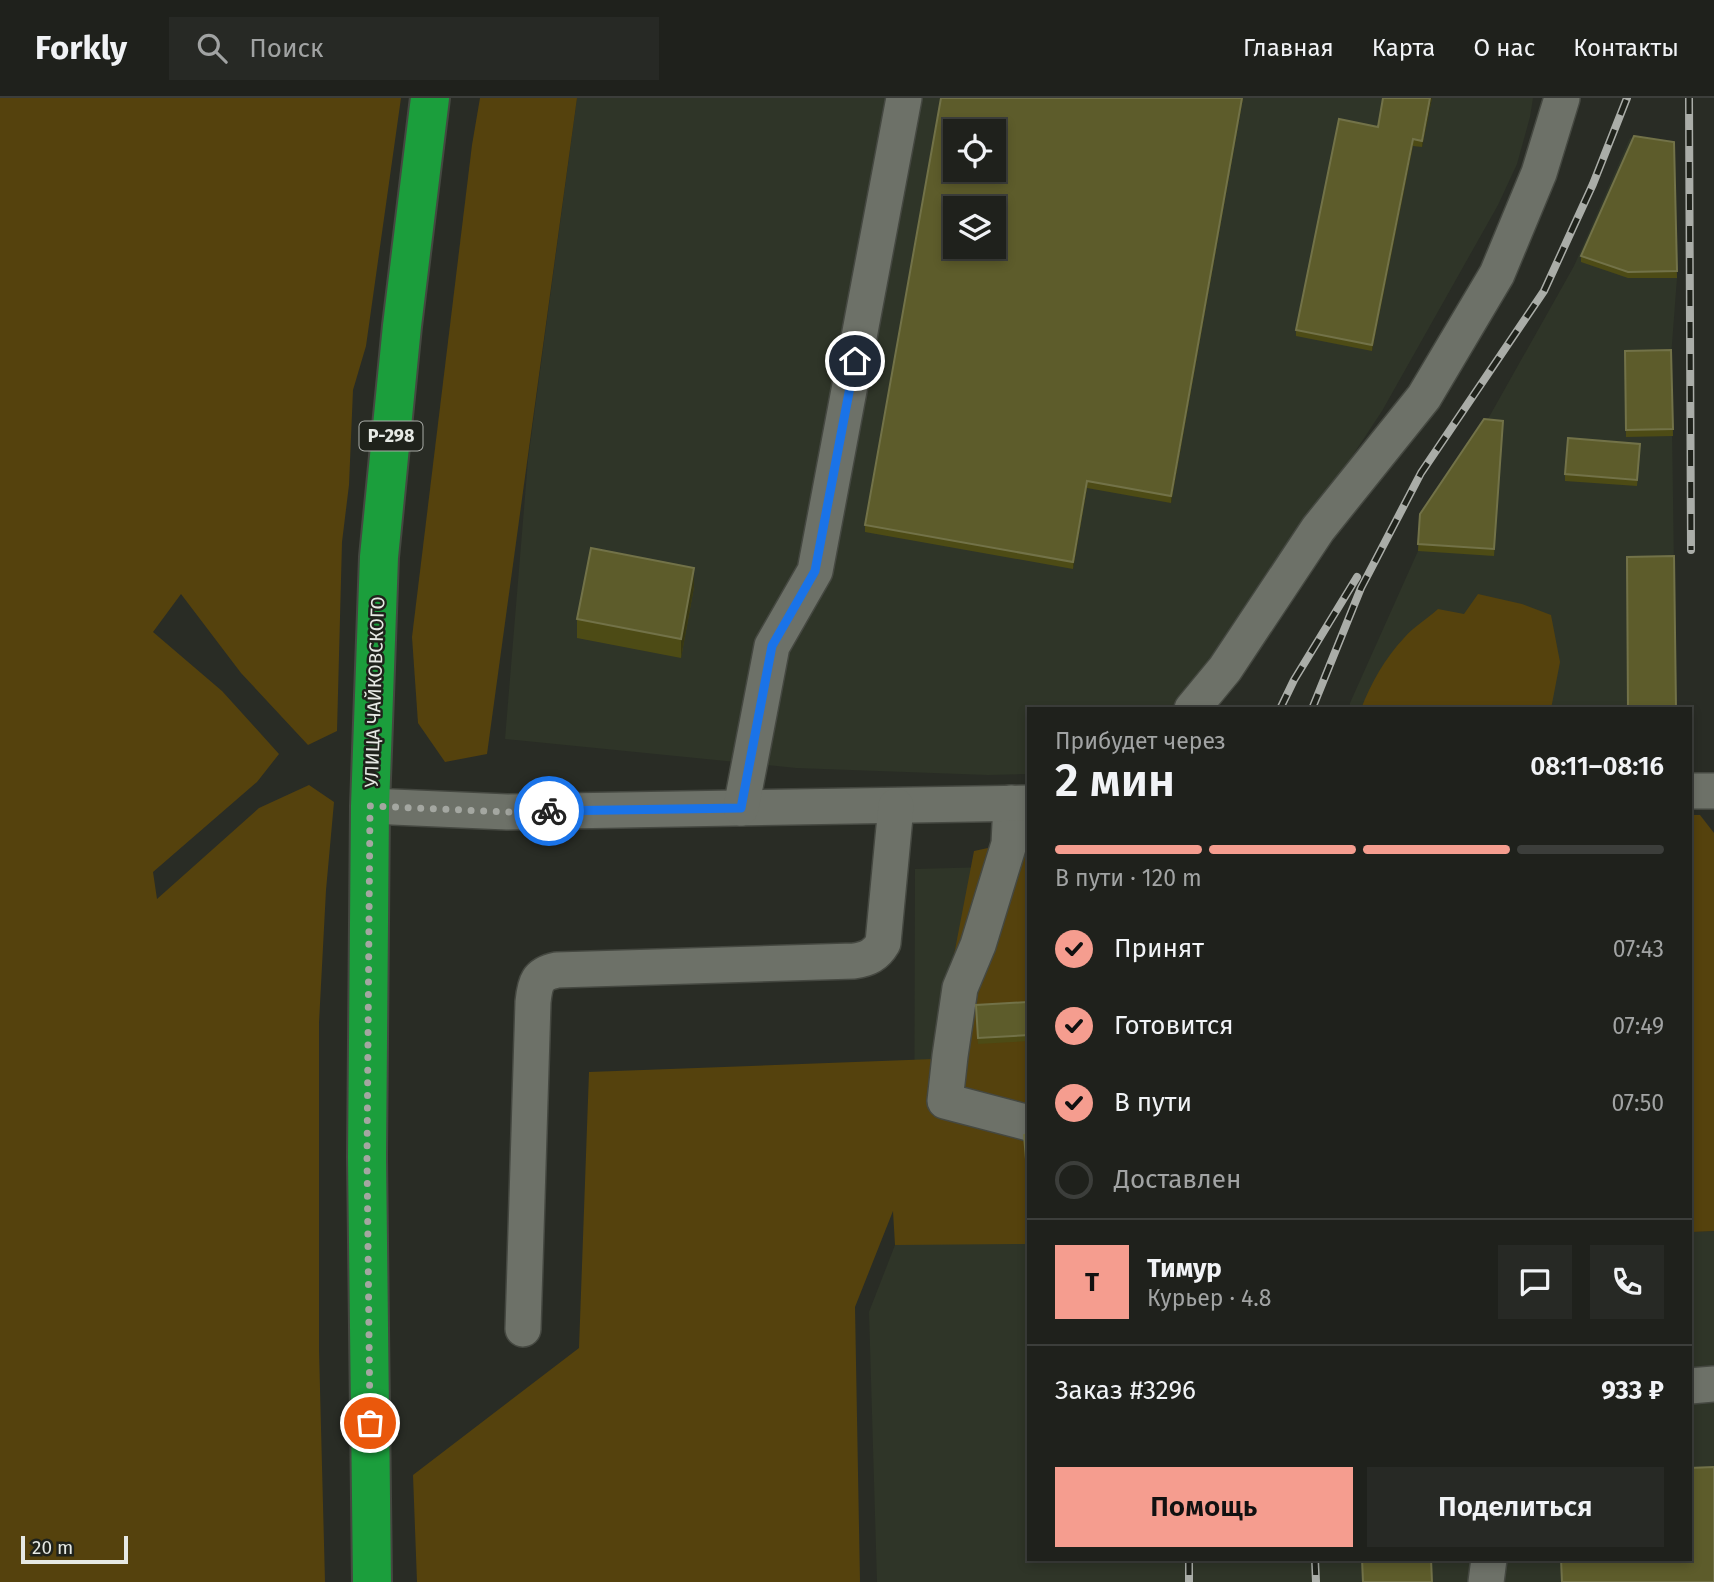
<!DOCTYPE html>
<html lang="ru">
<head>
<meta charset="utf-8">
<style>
	:root { --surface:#1f211c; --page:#272925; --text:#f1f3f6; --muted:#a1a3a3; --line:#3c3e3b; --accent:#f59d8f }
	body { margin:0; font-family:"Fira Sans",sans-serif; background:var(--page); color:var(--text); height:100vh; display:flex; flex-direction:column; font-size:26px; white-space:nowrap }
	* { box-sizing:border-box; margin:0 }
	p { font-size:23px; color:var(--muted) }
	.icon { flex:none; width:38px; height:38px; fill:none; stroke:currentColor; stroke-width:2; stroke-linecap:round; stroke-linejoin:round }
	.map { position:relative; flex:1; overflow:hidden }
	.details { position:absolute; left:1027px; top:609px; width:665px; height:854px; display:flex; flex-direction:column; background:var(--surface); border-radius:0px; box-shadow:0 4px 10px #0003,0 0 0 2px var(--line) }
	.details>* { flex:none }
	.controls { position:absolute; left:943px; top:21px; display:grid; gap:14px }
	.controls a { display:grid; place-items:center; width:63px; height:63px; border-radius:0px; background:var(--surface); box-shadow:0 4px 10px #0003,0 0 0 2px var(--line); font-size:35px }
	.scale { position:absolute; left:21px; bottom:18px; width:107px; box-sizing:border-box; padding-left:7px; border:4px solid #e6e9e4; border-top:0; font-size:19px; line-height:24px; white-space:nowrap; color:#e6e9e4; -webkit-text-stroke:5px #1f221b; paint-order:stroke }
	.pin { position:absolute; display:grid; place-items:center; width:60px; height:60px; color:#fff; margin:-30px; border:4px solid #fff; border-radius:50%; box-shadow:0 2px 7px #0007 }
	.courier { position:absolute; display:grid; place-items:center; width:70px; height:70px; margin:-35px; border:5px solid #1a73e8; border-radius:50%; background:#fff; color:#222; box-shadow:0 2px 9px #0007 }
	.headline em { font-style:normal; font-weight:600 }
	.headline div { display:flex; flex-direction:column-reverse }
	.headline { display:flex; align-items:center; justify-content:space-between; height:119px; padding:0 28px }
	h1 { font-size:46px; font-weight:600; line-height:52px }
	.bar { display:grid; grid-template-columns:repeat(4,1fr); gap:10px 7px; align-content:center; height:84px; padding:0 28px }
	.bar i { height:9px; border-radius:5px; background:var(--line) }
	.bar .selected { background:var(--accent) }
	.bar p { grid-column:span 4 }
	.line { display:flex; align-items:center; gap:18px; padding:0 28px; border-top:2px solid var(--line) }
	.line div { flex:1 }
	.round { display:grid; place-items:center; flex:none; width:74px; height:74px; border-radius:0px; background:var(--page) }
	ol { padding:0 28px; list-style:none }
	li { display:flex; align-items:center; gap:21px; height:77px }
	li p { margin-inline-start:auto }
	li .icon { padding:7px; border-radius:50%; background:var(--accent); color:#111; stroke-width:4 }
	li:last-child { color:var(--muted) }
	li i { width:38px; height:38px; border:4px solid var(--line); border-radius:50% }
	.action { display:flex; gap:14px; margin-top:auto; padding:14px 28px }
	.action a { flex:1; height:80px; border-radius:0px; background:var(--accent); color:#111; font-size:28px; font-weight:600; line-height:80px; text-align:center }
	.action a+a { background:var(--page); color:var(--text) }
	header { display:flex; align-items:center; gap:42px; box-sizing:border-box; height:98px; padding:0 35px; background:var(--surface); border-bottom:2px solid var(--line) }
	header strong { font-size:33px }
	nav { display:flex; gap:38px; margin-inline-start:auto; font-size:24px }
	.search { width:490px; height:63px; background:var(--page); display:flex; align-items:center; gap:18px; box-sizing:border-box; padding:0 24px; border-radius:0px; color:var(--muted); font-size:26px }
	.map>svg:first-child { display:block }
	.built { fill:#2f3528; fill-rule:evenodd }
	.green { fill:#55420d }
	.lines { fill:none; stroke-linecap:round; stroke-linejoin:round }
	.minor-casing { stroke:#454841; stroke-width:38 }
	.highway-casing { stroke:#454841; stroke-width:42 }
	.minor { stroke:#6d7168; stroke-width:35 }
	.highway { stroke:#1b9e3c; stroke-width:38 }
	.rail-casing { stroke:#aaada8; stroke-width:8 }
	.rail { stroke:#1f221b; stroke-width:5; stroke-dasharray:16; stroke-linecap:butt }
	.wall { fill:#4d4b15 }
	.shaded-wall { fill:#373712 }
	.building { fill:#5d5c2b; stroke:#727248; stroke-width:2; fill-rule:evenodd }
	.done { stroke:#a4a7a1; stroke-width:7; stroke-dasharray:0 12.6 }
	.route { stroke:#1a73e8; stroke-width:9 }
	.labels { text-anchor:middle; stroke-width:5; stroke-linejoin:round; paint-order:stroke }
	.shield { fill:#1f221b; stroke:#aaada8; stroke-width:2 }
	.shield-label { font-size:18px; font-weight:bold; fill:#e6e9e4 }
	.street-label { font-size:19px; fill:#e6e9e4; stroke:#1f221b }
</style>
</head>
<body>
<header>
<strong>Forkly</strong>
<div class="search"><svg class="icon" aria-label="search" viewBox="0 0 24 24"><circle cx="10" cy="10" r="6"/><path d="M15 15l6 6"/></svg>Поиск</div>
<nav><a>Главная</a><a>Карта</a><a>О нас</a><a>Контакты</a></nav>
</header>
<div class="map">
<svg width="1714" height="1484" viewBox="0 0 1714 1484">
	<rect width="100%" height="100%" fill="#292c25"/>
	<g class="built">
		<path d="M577,0H1533L1530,19L1517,66L1498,107L1382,313L1223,554L1179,611H1029V676L988,677L796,670L505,641L528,362ZM956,33H994V72H956ZM956,110H994V149H956Z"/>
		<path d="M1630,40L1667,47L1674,51L1677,180L1671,259L1676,611H1350V605L1418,453L1420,422L1484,328L1574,168Z"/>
		<path d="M1029,768V1461H1690L1691,1134L1714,1133V1484H877L869,1214L895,1147L914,1126L915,771Z"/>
	</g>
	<g class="green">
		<path d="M0,0H401L366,248L353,292L349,387L342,444L337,633L308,647L241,575L181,496L153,534L222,593L279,656L257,684L153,774L157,801L259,710L309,687L334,704L326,792L319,925V1252L325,1484H0Z"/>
		<path d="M480,0H577L487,656L445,664L418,625L412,539L472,47Z"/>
		<path d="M1478,496L1522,506L1551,517L1560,564L1551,611H1361C1371,585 1385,560 1404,540C1413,529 1427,521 1438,511L1464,516Z"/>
		<path d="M1691,717H1700L1714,735V1133L1692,1134L1690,1095Z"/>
		<path d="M1029,741V1043L1026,1067H1029V1146L895,1147L893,1113L855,1209L860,1484H417L413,1377L579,1250L589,974L934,961L974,753Z"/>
	</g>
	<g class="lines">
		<defs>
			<g id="minor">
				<path d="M1192,611L1225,571L1318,431L1424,299L1497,176L1539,75L1562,0"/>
				<path d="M1690,693H1714"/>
				<path d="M1011,705L1009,746L978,847L960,890L950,958L945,1003L1029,1025"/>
				<path d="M370,708L507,714L1029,705"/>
				<path d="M741,710L772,548L815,473L904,0"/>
				<path d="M523,1231L533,904C535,885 537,876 557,872L854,863C868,861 876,857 883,845L896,708"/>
				<path d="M1690,1288L1714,1286"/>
				<path d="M1486,1484L1489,1461"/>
			</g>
			<path id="highway" d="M372,1484L367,1059L370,708L379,459L402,228L430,0"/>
		</defs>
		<use href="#minor" class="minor-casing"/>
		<use href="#highway" class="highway-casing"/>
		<use href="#minor" class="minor"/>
		<use href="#highway" class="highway"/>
		<defs>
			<g id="rail">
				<path d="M1689,0L1691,452"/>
				<path d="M1280,611L1294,582L1357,479"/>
				<path d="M1312,611L1361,490L1421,375L1544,193L1593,86L1627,0"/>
				<path d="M1189,1461V1484"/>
				<path d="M1315,1461L1316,1484"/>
			</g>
		</defs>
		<use href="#rail" class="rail-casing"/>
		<use href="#rail" class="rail"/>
	</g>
	<g class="wall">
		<path d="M1243,0L1171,405L1087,390L1073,471L865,434V427Z"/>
		<path d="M1383,0H1432L1422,49L1413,48L1372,253L1296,238V232L1378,29Z"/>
		<path d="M1674,44L1677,180H1628L1581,164V158Z"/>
		<path d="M1671,252L1673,338L1626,339L1625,253Z"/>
		<path d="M1503,323L1494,458L1418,453L1420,416Z"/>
		<path d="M1640,352L1637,388L1565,383V376Z"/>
		<path d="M694,489L681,560L577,540V521Z"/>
		<path d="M976,913L1029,934V943L978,946Z"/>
		<path d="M1029,1036V1067H1026L1024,1043Z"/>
	</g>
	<g class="shaded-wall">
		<path d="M1242,0H1243L1171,405V398Z"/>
		<path d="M1430,0H1432L1422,49V43Z"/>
		<path d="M1413,41V48L1372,253V247Z"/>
		<path d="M1087,383V390L1073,471V464Z"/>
		<path d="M694,470V489L681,560V541Z"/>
	</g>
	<g class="building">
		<path d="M941,0H1242L1171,398L1087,383L1073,464L865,427ZM956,33H994V72H956ZM956,110H994V149H956Z"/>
		<path d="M1383,0H1430L1422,43L1413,41L1372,247L1296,232L1339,21L1378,29Z"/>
		<path d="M1634,38L1674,44L1677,173L1628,174L1581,158Z"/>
		<path d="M1671,252L1673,331L1626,332L1625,253Z"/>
		<path d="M1484,321L1503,323L1494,451L1418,446L1420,416Z"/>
		<path d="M1568,340L1640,346L1637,382L1565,376Z"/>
		<path d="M591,450L694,470L681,541L577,521Z"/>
		<path d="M1674,458L1676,611H1628L1627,459Z"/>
		<path d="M1027,904L1029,937L978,940L976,907Z"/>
		<path d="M1029,1036V1061H1026L1024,1037Z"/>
		<path d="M1714,1369V1484H1562L1561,1461H1690V1370Z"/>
		<path d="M1362,1461H1431L1432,1484H1363Z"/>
	</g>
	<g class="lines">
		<path class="done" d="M370,1325L367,1059L370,708L508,714L549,713"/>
		<path class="route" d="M549,713L741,710L772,548L815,473L855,263"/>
	</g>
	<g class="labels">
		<rect class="shield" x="359.5" y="323.5" width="63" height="29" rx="5"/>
		<g class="shield-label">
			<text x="391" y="344">Р-298</text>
		</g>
		<g class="street-label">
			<text transform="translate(374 594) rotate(-88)" y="7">УЛИЦА ЧАЙКОВСКОГО</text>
		</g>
	</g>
</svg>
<div class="controls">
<a><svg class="icon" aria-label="locate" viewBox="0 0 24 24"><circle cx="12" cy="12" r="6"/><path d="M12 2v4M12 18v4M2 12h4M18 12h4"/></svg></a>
<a><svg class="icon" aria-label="layers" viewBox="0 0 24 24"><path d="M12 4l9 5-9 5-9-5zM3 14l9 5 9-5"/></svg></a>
</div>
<div class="scale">20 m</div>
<div class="pin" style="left:370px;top:1325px;background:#ea580c"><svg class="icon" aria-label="bag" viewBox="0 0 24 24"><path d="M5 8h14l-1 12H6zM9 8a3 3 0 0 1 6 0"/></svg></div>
<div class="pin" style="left:855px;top:263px;background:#1f2937"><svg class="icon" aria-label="home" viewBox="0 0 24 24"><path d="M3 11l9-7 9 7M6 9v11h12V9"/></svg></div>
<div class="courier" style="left:549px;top:713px"><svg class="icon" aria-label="bike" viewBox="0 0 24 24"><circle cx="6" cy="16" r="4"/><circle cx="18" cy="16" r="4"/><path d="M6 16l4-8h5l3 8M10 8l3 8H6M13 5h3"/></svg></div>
<section class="details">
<div class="headline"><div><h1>2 мин</h1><p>Прибудет через</p></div><em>08:11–08:16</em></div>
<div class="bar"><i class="selected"></i><i class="selected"></i><i class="selected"></i><i></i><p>В пути · 120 m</p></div>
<ol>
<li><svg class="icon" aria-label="check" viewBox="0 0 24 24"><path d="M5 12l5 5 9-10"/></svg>Принят<p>07:43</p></li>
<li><svg class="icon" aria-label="check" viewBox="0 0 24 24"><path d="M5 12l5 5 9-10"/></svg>Готовится<p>07:49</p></li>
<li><svg class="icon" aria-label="check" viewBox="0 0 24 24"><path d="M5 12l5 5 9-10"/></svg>В пути<p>07:50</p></li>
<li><i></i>Доставлен</li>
</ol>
<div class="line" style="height:126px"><b class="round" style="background:var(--accent);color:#111">Т</b><div><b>Тимур</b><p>Курьер · 4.8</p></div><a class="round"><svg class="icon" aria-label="chat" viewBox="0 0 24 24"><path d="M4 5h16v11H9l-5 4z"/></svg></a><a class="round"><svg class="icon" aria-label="phone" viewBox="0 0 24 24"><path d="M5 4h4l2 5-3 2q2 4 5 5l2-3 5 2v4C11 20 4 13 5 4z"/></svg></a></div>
<div class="line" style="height:91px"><div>Заказ #3296</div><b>933 ₽</b></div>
<div class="action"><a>Помощь</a><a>Поделиться</a></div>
</section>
</div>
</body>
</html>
